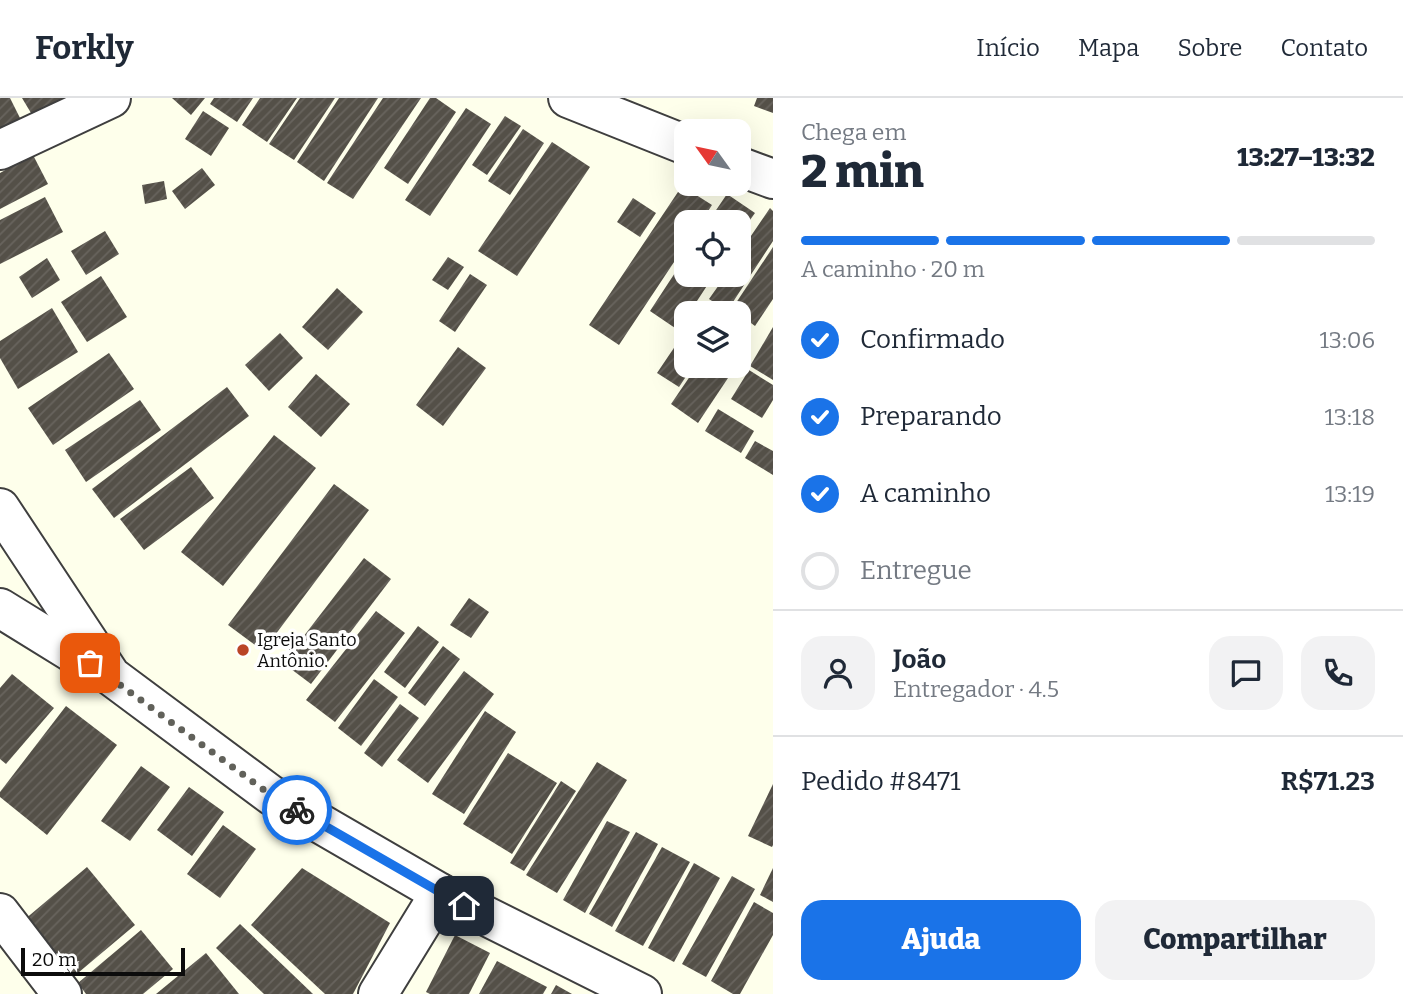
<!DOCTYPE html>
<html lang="pt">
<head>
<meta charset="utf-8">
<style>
	:root { --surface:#fff; --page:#f2f2f3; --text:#1f2937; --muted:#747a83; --line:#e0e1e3; --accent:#1a73e8 }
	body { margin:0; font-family:Bitter,serif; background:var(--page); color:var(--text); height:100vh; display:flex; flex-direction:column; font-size:26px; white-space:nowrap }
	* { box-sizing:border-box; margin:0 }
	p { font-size:23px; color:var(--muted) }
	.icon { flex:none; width:38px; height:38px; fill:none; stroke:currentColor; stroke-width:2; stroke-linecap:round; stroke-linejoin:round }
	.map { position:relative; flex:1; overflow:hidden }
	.drawer { display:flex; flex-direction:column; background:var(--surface); width:630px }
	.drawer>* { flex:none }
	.needle { width:46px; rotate:303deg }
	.buttons { position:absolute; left:674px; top:21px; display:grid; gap:14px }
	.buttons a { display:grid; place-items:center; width:77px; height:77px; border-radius:14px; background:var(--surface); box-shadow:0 7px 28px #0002; font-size:35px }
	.scale { position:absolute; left:21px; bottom:18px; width:164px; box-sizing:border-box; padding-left:7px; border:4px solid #0c0c0c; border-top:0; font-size:19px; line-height:24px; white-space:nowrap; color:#0c0c0c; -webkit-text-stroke:5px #fff; paint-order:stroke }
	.pin { position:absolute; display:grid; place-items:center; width:60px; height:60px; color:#fff; margin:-30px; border-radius:14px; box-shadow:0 4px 10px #0006 }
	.courier { position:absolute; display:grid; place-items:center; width:70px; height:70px; margin:-35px; border:5px solid #1a73e8; border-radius:50%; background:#fff; color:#222; box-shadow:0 2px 9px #0007 }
	.headline em { font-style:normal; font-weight:800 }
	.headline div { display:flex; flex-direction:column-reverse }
	.headline { display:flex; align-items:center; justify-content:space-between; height:119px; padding:0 28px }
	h1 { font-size:46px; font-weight:800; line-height:52px }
	.bar { display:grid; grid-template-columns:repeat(4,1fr); gap:10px 7px; align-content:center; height:84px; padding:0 28px }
	.bar i { height:9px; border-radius:5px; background:var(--line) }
	.bar .on { background:var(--accent) }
	.bar p { grid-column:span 4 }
	.line { display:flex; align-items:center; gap:18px; padding:0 28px; border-top:2px solid var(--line) }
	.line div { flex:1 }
	.round { display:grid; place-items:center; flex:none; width:74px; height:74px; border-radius:21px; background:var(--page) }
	ol { padding:0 28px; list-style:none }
	li { display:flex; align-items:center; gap:21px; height:77px }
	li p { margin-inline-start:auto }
	li .icon { padding:7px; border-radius:50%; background:var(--accent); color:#fff; stroke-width:4 }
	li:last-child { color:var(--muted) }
	li i { width:38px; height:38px; border:4px solid var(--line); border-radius:50% }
	.cta { display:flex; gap:14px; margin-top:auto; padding:14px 28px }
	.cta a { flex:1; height:80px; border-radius:21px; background:var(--accent); color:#fff; font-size:28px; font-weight:800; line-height:80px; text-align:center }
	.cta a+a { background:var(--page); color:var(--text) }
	header { display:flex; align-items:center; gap:42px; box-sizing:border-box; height:98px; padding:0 35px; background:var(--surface); border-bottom:2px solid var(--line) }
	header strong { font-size:33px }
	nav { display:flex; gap:38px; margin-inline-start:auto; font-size:24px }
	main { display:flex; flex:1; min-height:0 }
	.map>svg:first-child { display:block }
	.building { fill:url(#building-hatch) }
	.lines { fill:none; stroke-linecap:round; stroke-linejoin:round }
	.minor-casing { stroke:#3f3f3f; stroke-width:42 }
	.minor { stroke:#fff; stroke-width:38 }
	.done { stroke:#61615a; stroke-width:7; stroke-dasharray:0 12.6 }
	.route { stroke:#1a73e8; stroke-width:9 }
	.poi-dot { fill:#ba4526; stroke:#fff; stroke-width:2.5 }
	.labels { text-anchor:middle; stroke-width:7; stroke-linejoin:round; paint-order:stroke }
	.poi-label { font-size:18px; fill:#0c0c0c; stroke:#fff; text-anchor:start }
</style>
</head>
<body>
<header>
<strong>Forkly</strong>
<nav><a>Início</a><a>Mapa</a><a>Sobre</a><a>Contato</a></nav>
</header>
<main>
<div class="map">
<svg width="773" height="896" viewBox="0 0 773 896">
	<defs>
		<pattern id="building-hatch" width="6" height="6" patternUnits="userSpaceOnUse" patternTransform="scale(1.75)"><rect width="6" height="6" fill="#545048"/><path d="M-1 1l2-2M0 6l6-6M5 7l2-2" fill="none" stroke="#68645e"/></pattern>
	</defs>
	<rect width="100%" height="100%" fill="#feffeb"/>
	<g class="building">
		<path d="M0,0H10L22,24L0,34Z"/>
		<path d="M22,0H63L64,2L34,20Z"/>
		<path d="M172,0H205L191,17Z"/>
		<path d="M214,0H253L237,24L210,6Z"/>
		<path d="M260,0H297L267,44L242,27Z"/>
		<path d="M300,0H335L294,62L269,46Z"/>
		<path d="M339,0H378L324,83L297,64Z"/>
		<path d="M383,0H421L353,101L327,85Z"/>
		<path d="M430,0H436L456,14L408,86L384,70Z"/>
		<path d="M757,0H773V15L754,8Z"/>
		<path d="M466,10L491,26L430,118L405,102Z"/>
		<path d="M203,13L229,30L211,58L185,41Z"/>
		<path d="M505,18L521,28L487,77L472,67Z"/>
		<path d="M523,31L544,45L510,97L488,83Z"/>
		<path d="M552,44L590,69L517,178L478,153Z"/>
		<path d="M33,57L48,86L0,111V75Z"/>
		<path d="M202,70L215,87L185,111L172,93Z"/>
		<path d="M164,83L167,101L145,106L142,87Z"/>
		<path d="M682,88L712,107L701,124H686V146L619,247L589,227Z"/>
		<path d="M727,96L755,115L738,139V124H708Z"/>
		<path d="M45,99L63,134L0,166V122Z"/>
		<path d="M633,100L656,115L640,139L617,124Z"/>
		<path d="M770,110L773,113V143L727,213L709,201L726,177H738V157Z"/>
		<path d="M105,133L119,156L86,177L71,153Z"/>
		<path d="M773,149V201L755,228L732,211Z"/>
		<path d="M686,158V177H714L678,232L650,213Z"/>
		<path d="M448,159L464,169L448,192L432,182Z"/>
		<path d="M47,160L60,182L32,200L19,179Z"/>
		<path d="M470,176L487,187L455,234L439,223Z"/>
		<path d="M101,178L127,219L87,244L61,204Z"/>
		<path d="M337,190L363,214L328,252L302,229Z"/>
		<path d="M52,210L78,254L18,291L0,260V243Z"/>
		<path d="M773,229V282L750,268Z"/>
		<path d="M686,232V268H693L679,289L657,275Z"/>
		<path d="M280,235L303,260L269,293L245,267Z"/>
		<path d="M458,249L486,270L443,328L416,307Z"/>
		<path d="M109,255L134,291L53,347L28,310Z"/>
		<path d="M697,268H736L698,325L671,306Z"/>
		<path d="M749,272L773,287V302L762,320L731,301Z"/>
		<path d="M316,276L350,306L321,339L288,309Z"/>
		<path d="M227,289L249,318L114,420L92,391Z"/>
		<path d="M140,302L161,332L86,384L65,352Z"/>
		<path d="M718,311L754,333L741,355L705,333Z"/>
		<path d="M274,337L316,370L223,488L181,454Z"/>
		<path d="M755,343L773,353V377L745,360Z"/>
		<path d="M191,369L214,400L144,452L120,421Z"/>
		<path d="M334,386L369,412L263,553L228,527Z"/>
		<path d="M364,460L391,481L311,586L283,565Z"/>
		<path d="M469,500L489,514L471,540L450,527Z"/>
		<path d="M376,513L405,535L335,624L306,602Z"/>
		<path d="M418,528L439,544L405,590L384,574Z"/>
		<path d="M443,548L460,561L425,608L408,595Z"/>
		<path d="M464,573L494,596L428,685L397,662Z"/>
		<path d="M12,576L54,610L6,666L0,661V590Z"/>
		<path d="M374,581L398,599L361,648L338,630Z"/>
		<path d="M400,606L419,620L382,669L364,655Z"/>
		<path d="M66,608L117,647L47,737L0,699V694Z"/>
		<path d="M485,613L516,634L464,716L432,696Z"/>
		<path d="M508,655L557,685L512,756L463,726Z"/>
		<path d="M597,664L627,682L557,795L526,777Z"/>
		<path d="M141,668L170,689L130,743L101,723Z"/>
		<path d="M561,683L576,693L524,773L510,765Z"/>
		<path d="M773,686V747L772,749L748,738Z"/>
		<path d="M189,689L224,714L192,758L157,732Z"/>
		<path d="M607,723L630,734L585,815L563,802Z"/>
		<path d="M223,727L256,751L220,800L187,776Z"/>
		<path d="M636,734L658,746L612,829L589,816Z"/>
		<path d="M662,749L690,764L643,848L615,833Z"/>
		<path d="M694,765L720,780L674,864L648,850Z"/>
		<path d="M87,769L135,827L72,880L24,822Z"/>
		<path d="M302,770L390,825L353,896H325L251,827Z"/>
		<path d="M773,770V804L760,797Z"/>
		<path d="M732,778L755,791L706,879L682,866Z"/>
		<path d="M754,804L773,815V837L740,896H733L711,883Z"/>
		<path d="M240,826L313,896H264L216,850Z"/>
		<path d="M141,832L173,871L143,896H86L78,885Z"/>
		<path d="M455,837L490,855L469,896H430L426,894Z"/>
		<path d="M206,855L239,896H156Z"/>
		<path d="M497,863L547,889L543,896H479Z"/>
		<path d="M556,887L572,896H551Z"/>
	</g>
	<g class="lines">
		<defs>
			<g id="minor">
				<path d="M568,0L686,47"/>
				<path d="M0,52L111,0"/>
				<path d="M738,68L773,81"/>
				<path d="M0,410L111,578L271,697L440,795L642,896"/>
				<path d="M0,510L102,573"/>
				<path d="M0,815L62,896"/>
				<path d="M378,896L440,795"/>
			</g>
		</defs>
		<use href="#minor" class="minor-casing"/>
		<use href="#minor" class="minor"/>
	</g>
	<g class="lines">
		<path class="done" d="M90,565L271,697L297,712"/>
		<path class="route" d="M297,712L464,808"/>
	</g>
	<circle class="poi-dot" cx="243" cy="552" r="7"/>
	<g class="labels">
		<g class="poi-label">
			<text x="257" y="548">Igreja Santo<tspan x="257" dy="21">Antônio.</tspan></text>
		</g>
	</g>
</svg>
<div class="buttons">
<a><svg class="needle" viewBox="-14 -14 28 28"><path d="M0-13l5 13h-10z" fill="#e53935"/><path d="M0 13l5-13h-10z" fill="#747a83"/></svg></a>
<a><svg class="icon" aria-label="locate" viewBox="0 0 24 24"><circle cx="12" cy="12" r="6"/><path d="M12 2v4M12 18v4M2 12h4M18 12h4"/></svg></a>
<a><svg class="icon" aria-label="layers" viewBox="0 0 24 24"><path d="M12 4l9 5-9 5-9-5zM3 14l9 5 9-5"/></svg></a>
</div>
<div class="scale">20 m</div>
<div class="pin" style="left:90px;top:565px;background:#ea580c"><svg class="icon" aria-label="bag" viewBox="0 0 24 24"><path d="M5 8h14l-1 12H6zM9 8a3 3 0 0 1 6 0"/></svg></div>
<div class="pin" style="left:464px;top:808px;background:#1f2937"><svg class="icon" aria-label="home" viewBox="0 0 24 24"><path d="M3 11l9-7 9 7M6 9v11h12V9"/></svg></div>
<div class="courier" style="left:297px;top:712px"><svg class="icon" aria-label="bike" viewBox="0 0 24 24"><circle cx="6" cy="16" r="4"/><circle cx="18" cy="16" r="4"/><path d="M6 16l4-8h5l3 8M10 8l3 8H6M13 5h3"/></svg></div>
</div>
<section class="drawer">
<div class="headline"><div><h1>2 min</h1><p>Chega em</p></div><em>13:27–13:32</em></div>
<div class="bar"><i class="on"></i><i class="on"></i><i class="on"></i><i></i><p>A caminho · 20 m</p></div>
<ol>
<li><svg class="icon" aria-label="check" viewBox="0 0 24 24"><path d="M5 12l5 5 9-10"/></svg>Confirmado<p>13:06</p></li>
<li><svg class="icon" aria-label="check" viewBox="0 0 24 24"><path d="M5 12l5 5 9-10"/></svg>Preparando<p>13:18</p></li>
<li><svg class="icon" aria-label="check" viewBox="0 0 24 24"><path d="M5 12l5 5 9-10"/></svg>A caminho<p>13:19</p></li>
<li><i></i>Entregue</li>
</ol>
<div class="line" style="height:126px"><a class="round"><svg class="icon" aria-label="person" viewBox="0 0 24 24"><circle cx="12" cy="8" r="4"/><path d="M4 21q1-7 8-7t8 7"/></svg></a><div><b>João</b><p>Entregador · 4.5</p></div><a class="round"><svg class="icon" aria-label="chat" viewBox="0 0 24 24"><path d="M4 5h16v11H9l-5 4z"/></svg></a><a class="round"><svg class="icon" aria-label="phone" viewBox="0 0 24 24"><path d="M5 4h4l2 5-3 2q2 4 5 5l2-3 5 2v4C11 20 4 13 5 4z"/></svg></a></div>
<div class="line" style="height:91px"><div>Pedido #8471</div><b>R$71.23</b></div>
<div class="cta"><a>Ajuda</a><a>Compartilhar</a></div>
</section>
</main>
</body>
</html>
